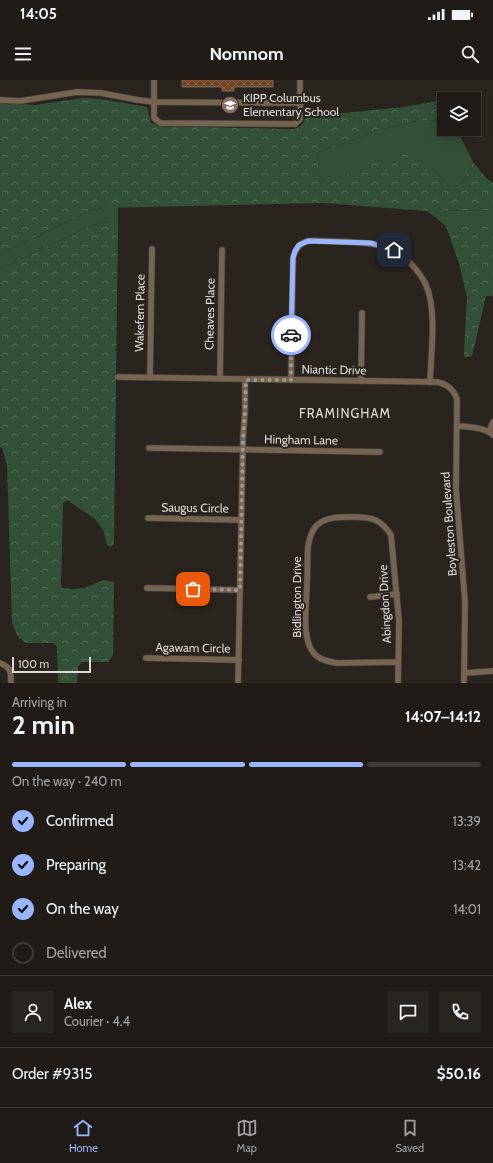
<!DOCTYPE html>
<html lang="en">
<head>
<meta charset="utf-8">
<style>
	:root { --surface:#201b17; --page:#282420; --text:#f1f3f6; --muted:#a2a1a1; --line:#3d3936; --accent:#99b5fd }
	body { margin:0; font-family:Cabin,sans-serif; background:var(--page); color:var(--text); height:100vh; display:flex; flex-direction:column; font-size:15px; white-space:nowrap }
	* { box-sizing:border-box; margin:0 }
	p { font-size:13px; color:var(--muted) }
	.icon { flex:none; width:22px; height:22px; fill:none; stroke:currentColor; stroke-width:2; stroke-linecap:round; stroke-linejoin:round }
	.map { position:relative; height:603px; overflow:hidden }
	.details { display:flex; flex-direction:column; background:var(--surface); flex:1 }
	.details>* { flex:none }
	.tools { position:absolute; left:437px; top:12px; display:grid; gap:8px }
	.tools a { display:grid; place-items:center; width:44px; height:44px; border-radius:0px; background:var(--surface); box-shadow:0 2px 10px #0003,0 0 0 1px var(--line); font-size:20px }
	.scale { position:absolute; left:12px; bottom:10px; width:79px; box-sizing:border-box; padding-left:4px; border:2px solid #dedad7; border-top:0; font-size:11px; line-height:14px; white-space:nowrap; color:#dedad7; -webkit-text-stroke:3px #2a241f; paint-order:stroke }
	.pin { position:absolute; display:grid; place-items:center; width:34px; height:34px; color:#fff; margin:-17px; border-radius:8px; box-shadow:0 2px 6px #0006 }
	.courier { position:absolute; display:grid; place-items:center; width:40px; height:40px; margin:-20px; border:3px solid #99b5fd; border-radius:50%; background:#fff; color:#222; box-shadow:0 1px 5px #0007 }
	.head em { font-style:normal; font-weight:800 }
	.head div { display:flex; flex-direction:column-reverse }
	.head { display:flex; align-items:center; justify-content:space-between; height:68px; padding:0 12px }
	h1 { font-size:26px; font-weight:800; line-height:30px }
	.bar { display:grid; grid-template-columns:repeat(4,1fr); gap:6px 4px; align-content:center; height:48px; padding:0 12px }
	.bar i { height:5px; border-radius:3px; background:var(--line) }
	.bar .on { background:var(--accent) }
	.bar p { grid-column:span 4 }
	.line { display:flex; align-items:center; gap:10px; padding:0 12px; border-top:1px solid var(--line) }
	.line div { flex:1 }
	.round { display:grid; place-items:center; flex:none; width:42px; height:42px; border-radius:0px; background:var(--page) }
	ol { padding:0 12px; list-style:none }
	li { display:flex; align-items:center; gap:12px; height:44px }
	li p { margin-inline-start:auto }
	li .icon { padding:4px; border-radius:50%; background:var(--accent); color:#111; stroke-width:4 }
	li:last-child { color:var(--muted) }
	li i { width:22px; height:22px; border:2px solid var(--line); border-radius:50% }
	.status { display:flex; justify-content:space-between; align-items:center; height:28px; padding:0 20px; background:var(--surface); direction:ltr }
	.status svg { height:11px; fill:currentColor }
	header { display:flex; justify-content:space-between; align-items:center; height:52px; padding:0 12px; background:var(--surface); font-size:18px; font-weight:800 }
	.tab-bar { display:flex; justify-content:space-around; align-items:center; height:56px; border-top:1px solid var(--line); background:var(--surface); font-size:11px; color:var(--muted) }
	.tab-bar a { display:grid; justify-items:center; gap:2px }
	.tab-bar .on { color:var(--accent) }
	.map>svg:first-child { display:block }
	.grass { fill:#325037 }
	.forest { fill:url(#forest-crowns) }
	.building { fill:url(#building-cross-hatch); stroke:#6f6762 }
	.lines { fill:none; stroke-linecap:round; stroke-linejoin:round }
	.minor-casing { stroke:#47413c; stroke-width:7 }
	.minor { stroke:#766452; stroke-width:5.5 }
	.done { stroke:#9f9a97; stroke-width:4; stroke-dasharray:0 7.2 }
	.route { stroke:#99b5fd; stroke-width:5 }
	.labels { text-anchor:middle; stroke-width:4; stroke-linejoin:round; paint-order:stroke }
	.poi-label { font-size:12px; fill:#dedad7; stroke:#2a241f; text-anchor:start }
	.street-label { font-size:12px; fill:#dedad7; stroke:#2a241f }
	.neighbourhood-label { font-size:13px; letter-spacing:1px; fill:#dedad7; stroke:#2a241f }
</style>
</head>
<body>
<div class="status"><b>14:05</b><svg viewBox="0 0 49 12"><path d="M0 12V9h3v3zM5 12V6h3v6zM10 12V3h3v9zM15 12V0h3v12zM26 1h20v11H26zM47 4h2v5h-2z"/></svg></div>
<header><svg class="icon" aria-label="menu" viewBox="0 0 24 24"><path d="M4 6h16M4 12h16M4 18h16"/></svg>Nomnom<svg class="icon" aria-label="search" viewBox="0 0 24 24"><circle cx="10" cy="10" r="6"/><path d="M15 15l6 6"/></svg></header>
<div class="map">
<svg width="493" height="603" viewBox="0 0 493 603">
	<defs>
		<pattern id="forest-crowns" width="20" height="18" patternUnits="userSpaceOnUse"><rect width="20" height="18" fill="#325037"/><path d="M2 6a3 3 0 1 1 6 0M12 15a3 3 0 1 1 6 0" fill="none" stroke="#4f6953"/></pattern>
		<pattern id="building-cross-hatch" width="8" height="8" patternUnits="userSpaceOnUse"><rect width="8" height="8" fill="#724520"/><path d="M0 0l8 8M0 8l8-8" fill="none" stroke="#865f40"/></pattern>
	</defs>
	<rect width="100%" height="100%" fill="#2a241f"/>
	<g class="grass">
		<path d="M444,38V49H460L459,54L473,82C468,93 464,108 449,107L433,88L329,102H324L320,96L317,77L321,72L378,50L417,41L440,40Z"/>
		<path d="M118,126V141H109L93,145L0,189V174L89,131L102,128Z"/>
		<path d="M493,130V146H446L427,131Z"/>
	</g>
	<g class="forest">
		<path d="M83,18L101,19L147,27L151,43L160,46L285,49H295L302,45L310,30L313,32L344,33L404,27L444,20V38L440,40L417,41L378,50L321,72L317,77L320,96L324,102H329L399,73L411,74L433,88L449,107C464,108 468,93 473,82L486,98L493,103V130L427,131L323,123L102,128L89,131L0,174V23L35,25Z"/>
		<path d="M109,141H118L114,463L111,467L107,465L104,452L95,439L67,420L63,423L61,504L62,508L74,509L85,508L103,500L114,502L113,575L108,582H82L78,587L77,603H58L57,567L54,563H26L18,557L12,543L7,384L2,368L0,367V189L93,145Z"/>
		<path d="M446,146H493V217L491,216H486L472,276L465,278L464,273L467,217L459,183Z"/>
	</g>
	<path class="building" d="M182,0H273V7H234V11H222V7H182Z"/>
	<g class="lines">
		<defs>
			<g id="minor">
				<path d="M154,0V38L160,43L295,44L300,39V0"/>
				<path d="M0,20L20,21L77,12L101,13L138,20L154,22L301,23"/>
				<path d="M118,297L438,302C448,305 453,309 457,319L456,409L465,522L464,603"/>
				<path d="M150,297L152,169"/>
				<path d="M220,298L222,170"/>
				<path d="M291,300L293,178C295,170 299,163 308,161C314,160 321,161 326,161C349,162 371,161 393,170C405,175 420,192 426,205C437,230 431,274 430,302"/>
				<path d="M361,301L362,233"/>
				<path d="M457,346C469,347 484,347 493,355"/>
				<path d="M489,352L493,342"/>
				<path d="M149,368L380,372"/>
				<path d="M148,438L241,440"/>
				<path d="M147,508L240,510"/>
				<path d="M370,517L397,514"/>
				<path d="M146,578L239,580"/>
				<path d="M0,583C11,588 11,591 11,603"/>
				<path d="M465,593L493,591"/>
				<path d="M238,603L243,358L245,331V300"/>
				<path d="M398,603L399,541L391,455C381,440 373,437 355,437C343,437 327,436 317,445C312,450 309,460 308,467C307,478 308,490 307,501C307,520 302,550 310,567C315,579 325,581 337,583L398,582"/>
			</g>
		</defs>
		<use href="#minor" class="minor-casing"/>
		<use href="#minor" class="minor"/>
	</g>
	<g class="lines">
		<path class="done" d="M193,509L240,510L243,358L245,331L246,300H291V255"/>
		<path class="route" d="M291,255L293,178L295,171L299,165L308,161L371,163L394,170"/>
	</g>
	<defs>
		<symbol id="school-disc" viewBox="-11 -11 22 22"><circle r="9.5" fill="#8d6e63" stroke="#2a241f"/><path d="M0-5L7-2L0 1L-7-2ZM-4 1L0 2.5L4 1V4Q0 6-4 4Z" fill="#fff"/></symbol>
	</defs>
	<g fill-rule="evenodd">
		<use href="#school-disc" x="220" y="15" width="20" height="20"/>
	</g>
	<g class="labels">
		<g class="poi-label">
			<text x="243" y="22">KIPP Columbus<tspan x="243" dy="14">Elementary School</tspan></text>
		</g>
		<g class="street-label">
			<text transform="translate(140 233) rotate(-89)" y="4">Wakefern Place</text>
			<text transform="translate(210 234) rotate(-89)" y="4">Cheaves Place</text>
			<text transform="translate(334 290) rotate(1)" y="4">Niantic Drive</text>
			<text transform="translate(301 360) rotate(1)" y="4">Hingham Lane</text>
			<text transform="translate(195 428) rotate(1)" y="4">Saugus Circle</text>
			<text transform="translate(449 444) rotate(-94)" y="4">Boyleston Boulevard</text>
			<text transform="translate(297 517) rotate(-90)" y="4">Bidlington Drive</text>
			<text transform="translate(385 524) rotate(-93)" y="4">Abingdon Drive</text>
			<text transform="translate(193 568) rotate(1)" y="4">Agawam Circle</text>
		</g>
		<g class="neighbourhood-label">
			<text x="345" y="338">FRAMINGHAM</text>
		</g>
	</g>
</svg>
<div class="tools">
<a><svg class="icon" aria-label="layers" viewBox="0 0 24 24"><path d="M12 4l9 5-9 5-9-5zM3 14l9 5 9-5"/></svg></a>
</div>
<div class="scale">100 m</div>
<div class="pin" style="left:193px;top:509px;background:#ea580c"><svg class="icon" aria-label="bag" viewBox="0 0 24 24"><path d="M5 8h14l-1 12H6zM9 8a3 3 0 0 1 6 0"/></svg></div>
<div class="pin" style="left:394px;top:170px;background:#1f2937"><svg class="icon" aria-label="home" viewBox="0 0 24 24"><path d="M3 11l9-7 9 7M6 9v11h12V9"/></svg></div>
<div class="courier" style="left:291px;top:255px"><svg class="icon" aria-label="car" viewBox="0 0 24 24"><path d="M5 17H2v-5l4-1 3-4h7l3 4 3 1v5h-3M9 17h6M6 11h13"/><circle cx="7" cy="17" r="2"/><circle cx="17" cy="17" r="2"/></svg></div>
</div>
<section class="details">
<div class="head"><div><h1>2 min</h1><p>Arriving in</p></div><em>14:07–14:12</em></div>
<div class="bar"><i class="on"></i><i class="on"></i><i class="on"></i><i></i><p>On the way · 240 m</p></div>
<ol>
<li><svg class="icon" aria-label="check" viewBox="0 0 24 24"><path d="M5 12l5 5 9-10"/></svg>Confirmed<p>13:39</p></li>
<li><svg class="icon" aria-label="check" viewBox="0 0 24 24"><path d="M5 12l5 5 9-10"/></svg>Preparing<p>13:42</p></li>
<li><svg class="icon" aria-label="check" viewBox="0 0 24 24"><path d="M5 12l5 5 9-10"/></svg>On the way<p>14:01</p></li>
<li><i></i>Delivered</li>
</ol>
<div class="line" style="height:72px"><a class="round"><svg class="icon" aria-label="person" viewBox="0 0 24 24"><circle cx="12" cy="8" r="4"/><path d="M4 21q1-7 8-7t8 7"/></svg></a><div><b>Alex</b><p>Courier · 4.4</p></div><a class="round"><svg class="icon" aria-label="chat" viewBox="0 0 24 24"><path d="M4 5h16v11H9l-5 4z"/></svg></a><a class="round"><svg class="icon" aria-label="phone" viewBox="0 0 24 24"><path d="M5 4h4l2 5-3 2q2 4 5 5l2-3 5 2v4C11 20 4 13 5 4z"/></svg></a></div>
<div class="line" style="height:52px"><div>Order #9315</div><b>$50.16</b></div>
</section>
<nav class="tab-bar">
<a class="on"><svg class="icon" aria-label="home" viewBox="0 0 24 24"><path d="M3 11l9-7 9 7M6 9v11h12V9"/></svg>Home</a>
<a><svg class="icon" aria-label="map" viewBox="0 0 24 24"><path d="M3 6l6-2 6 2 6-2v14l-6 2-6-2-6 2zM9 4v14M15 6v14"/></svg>Map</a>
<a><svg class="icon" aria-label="saved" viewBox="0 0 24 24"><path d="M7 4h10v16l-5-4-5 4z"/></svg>Saved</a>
</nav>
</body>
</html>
